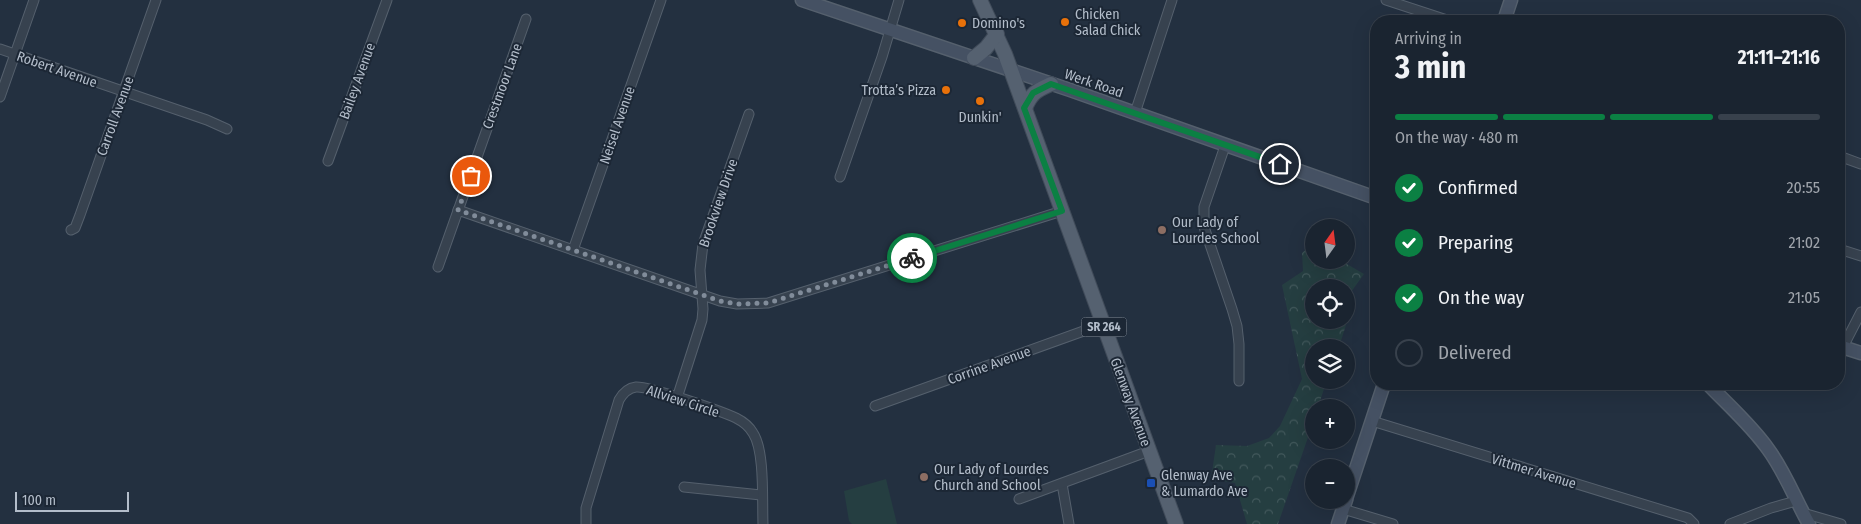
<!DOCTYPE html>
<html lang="en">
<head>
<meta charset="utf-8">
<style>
	:root { --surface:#1a2430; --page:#232c38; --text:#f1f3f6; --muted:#9fa4ab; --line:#38414c; --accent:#0b8043 }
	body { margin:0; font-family:"Fira Sans Condensed",sans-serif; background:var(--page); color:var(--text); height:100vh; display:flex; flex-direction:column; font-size:19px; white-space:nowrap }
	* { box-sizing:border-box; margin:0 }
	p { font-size:16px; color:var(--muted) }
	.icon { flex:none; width:28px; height:28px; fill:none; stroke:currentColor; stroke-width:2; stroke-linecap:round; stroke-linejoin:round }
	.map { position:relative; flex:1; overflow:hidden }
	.side { position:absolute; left:1370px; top:15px; width:475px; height:375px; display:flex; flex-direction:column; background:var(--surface); border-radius:20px; box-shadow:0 5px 20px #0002,0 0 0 1px var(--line) }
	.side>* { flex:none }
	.needle { width:32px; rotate:14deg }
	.controls { position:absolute; left:1305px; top:219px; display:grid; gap:10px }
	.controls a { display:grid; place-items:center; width:50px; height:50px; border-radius:50%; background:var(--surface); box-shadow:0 5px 20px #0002,0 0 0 1px var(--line); font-size:25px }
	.scale { position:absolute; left:15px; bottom:12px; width:114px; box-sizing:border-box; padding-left:5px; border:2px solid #b3bdca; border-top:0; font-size:14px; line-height:18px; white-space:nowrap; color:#b3bdca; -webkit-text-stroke:4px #1c2735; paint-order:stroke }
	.pin { position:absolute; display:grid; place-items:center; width:42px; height:42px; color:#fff; margin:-21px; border:2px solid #fff; border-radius:50%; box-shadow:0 1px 5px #0007 }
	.courier { position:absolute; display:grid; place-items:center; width:50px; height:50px; margin:-25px; border:4px solid #0b8043; border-radius:50%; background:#fff; color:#222; box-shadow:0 1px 6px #0007 }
	.summary em { font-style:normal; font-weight:700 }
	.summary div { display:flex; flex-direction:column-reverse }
	.summary { display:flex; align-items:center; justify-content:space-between; height:85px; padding:0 25px }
	h1 { font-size:32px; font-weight:700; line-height:38px }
	.bar { display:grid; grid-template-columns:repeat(4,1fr); gap:8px 5px; align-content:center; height:60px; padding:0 25px }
	.bar i { height:6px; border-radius:4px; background:var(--line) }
	.bar .selected { background:var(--accent) }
	.bar p { grid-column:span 4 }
	ol { padding:0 25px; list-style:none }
	li { display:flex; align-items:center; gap:15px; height:55px }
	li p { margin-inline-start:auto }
	li .icon { padding:5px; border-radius:50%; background:var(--accent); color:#fff; stroke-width:4 }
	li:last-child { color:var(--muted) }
	li i { width:28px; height:28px; border:2px solid var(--line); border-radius:50% }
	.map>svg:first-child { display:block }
	.forest { fill:url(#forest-crowns) }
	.pitch { fill:#253e41 }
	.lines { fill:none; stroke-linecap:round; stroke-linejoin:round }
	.street-casing { stroke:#55606d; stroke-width:11 }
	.secondary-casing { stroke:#55606d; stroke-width:15 }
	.primary-casing { stroke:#404b59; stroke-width:16 }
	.street { stroke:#37424f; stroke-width:9 }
	.secondary { stroke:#455163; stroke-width:12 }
	.primary { stroke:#556170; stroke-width:14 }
	.done { stroke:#818c9a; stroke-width:5; stroke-dasharray:0 9 }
	.route { stroke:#0b8043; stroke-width:6 }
	.food-dot { fill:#e8710a; stroke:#1c2735; stroke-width:2 }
	.education-dot { fill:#8d6e63; stroke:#1c2735; stroke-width:2 }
	.transit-dot { fill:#1a4fb4; stroke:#1c2735; stroke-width:2 }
	.labels { text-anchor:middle; stroke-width:4; stroke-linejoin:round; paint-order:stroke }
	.shield { fill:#1c2735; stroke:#86909d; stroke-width:1 }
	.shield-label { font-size:12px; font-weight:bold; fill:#b3bdca }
	.poi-label { font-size:14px; fill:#b3bdca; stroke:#1c2735; text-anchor:start }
	.street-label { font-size:14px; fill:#b3bdca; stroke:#1c2735 }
</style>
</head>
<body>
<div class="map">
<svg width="1861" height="524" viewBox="0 0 1861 524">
	<defs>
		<pattern id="forest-crowns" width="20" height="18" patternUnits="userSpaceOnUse" patternTransform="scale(1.25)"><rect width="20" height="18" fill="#253e41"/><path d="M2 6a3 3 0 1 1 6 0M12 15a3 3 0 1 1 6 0" fill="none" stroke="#42585b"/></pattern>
	</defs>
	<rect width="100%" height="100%" fill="#233040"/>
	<path class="forest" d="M1312,244H1314V260H1340L1364,274L1346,299V288H1314V320H1344L1346,325L1339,347L1314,348V380H1327L1318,407L1314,408V420L1278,524H1247L1235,483L1211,479L1216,445L1247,446L1269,438L1280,426L1302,379L1282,285L1303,271L1302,253Z"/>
	<path class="pitch" d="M886,479L897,524H852L849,521L844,491Z"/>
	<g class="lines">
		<defs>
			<g id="street">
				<path d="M1386,0L1450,21"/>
				<path d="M0,49L207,120L227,129"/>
				<path d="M0,97L34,0"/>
				<path d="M1135,113L1172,0"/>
				<path d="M1225,146L1204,207V227L1232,309L1237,326L1239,344V381"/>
				<path d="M1839,156L1861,164"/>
				<path d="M328,161L387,0"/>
				<path d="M840,177L882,57L899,0"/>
				<path d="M458,210L720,301L737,304L768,303L1062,211"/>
				<path d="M71,230L75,228L80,215L156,0"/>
				<path d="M1839,249L1861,256"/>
				<path d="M573,250L661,0"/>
				<path d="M438,267L526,19"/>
				<path d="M1843,347L1861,312"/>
				<path d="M677,398L702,320L703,309L700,270L703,244L749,114"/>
				<path d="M875,406L1103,324"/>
				<path d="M1372,421L1688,518L1694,524"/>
				<path d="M1062,484L1069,524"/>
				<path d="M684,487L761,495"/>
				<path d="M1019,499L1149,451"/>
				<path d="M1343,509L1393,524"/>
				<path d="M1803,513L1841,524"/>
				<path d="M586,524V508L619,400C623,393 628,388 636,387C649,386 721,411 736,418C742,421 749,426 753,433C765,451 762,501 763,524"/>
				<path d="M1730,524L1771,508L1796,501"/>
			</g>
			<g id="secondary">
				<path d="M802,0L1070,90L1376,198"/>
				<path d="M1504,21L1511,0"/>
				<path d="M1839,346L1861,353"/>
				<path d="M1708,384C1728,405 1751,425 1768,449C1785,472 1795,499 1809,524"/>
				<path d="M1346,499L1384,384"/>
				<path d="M1338,524L1346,500"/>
			</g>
			<g id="primary">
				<path d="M980,0L1005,54L1176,524"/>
				<path d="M974,58L986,48L997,34"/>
				<path d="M1025,108C1032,92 1036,91 1051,84"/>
			</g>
		</defs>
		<use href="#street" class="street-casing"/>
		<use href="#secondary" class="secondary-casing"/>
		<use href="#primary" class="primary-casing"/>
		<use href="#street" class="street"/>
		<use href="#secondary" class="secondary"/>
		<use href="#primary" class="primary"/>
	</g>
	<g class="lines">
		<path class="done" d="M471,176L458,210L720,301L737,304L768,303L912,258"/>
		<path class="route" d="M912,258L1062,211L1024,108L1033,93L1051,84L1280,164"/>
	</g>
	<g class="food-dot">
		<circle cx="1065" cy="22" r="5"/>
		<circle cx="962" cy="23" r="5"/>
		<circle cx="946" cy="90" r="5"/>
		<circle cx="980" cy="101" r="5"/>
	</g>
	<g class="education-dot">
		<circle cx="1162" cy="230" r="5"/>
		<circle cx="924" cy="477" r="5"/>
	</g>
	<rect class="transit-dot" x="1146" y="478" width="10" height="10" rx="2.5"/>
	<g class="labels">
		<rect class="shield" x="1081.5" y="317.5" width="45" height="19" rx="4"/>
		<g class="shield-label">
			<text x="1104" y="331">SR 264</text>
		</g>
		<g class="poi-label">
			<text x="1075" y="19">Chicken<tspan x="1075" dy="16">Salad Chick</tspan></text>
			<text x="972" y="28">Domino's</text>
			<text x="936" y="95" text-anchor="end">Trotta’s Pizza</text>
			<text x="980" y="122" text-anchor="middle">Dunkin'</text>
			<text x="1172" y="227">Our Lady of<tspan x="1172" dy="16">Lourdes School</tspan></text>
			<text x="934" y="474">Our Lady of Lourdes<tspan x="934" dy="16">Church and School</tspan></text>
			<text x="1161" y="480">Glenway Ave<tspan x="1161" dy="16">&amp; Lumardo Ave</tspan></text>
		</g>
		<g class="street-label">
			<text transform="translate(57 69) rotate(19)" y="5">Robert Avenue</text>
			<text transform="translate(357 81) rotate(-70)" y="5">Bailey Avenue</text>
			<text transform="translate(1094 83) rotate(19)" y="5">Werk Road</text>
			<text transform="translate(502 86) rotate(-70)" y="5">Crestmoor Lane</text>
			<text transform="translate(115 116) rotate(-70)" y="5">Carroll Avenue</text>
			<text transform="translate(617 125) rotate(-71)" y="5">Neisel Avenue</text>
			<text transform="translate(718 203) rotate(-71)" y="5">Brookview Drive</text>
			<text transform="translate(989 365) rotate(-20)" y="5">Corrine Avenue</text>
			<text transform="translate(683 401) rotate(18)" y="5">Allview Circle</text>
			<text transform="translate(1131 402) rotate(70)" y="5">Glenway Avenue</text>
			<text transform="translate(1534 471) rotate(17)" y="5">Vittmer Avenue</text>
		</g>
	</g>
</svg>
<div class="controls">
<a><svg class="needle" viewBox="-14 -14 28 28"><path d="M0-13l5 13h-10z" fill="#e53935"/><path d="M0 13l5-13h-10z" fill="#9fa4ab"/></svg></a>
<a><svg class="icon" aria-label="locate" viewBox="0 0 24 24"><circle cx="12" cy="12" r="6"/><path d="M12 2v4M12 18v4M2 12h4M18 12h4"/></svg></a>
<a><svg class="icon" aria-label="layers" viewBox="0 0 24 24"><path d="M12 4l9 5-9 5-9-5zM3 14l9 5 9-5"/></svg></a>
<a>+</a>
<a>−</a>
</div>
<div class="scale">100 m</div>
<div class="pin" style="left:471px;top:176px;background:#ea580c"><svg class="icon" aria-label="bag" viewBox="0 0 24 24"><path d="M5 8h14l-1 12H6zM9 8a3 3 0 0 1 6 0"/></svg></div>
<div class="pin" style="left:1280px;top:164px;background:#1f2937"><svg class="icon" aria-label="home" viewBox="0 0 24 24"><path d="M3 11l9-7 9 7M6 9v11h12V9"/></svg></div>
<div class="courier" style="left:912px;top:258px"><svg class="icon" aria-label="bike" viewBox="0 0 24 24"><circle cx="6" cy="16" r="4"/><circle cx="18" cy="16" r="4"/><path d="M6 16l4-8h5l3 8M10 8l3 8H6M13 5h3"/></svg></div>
<section class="side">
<div class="summary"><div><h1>3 min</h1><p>Arriving in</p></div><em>21:11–21:16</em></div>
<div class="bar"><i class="selected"></i><i class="selected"></i><i class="selected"></i><i></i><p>On the way · 480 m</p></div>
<ol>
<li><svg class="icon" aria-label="check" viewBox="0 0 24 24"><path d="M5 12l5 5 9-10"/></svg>Confirmed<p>20:55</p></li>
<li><svg class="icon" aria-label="check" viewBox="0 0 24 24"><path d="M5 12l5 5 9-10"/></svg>Preparing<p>21:02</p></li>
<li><svg class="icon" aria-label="check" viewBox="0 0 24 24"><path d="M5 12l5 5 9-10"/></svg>On the way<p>21:05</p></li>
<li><i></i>Delivered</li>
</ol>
</section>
</div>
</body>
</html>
